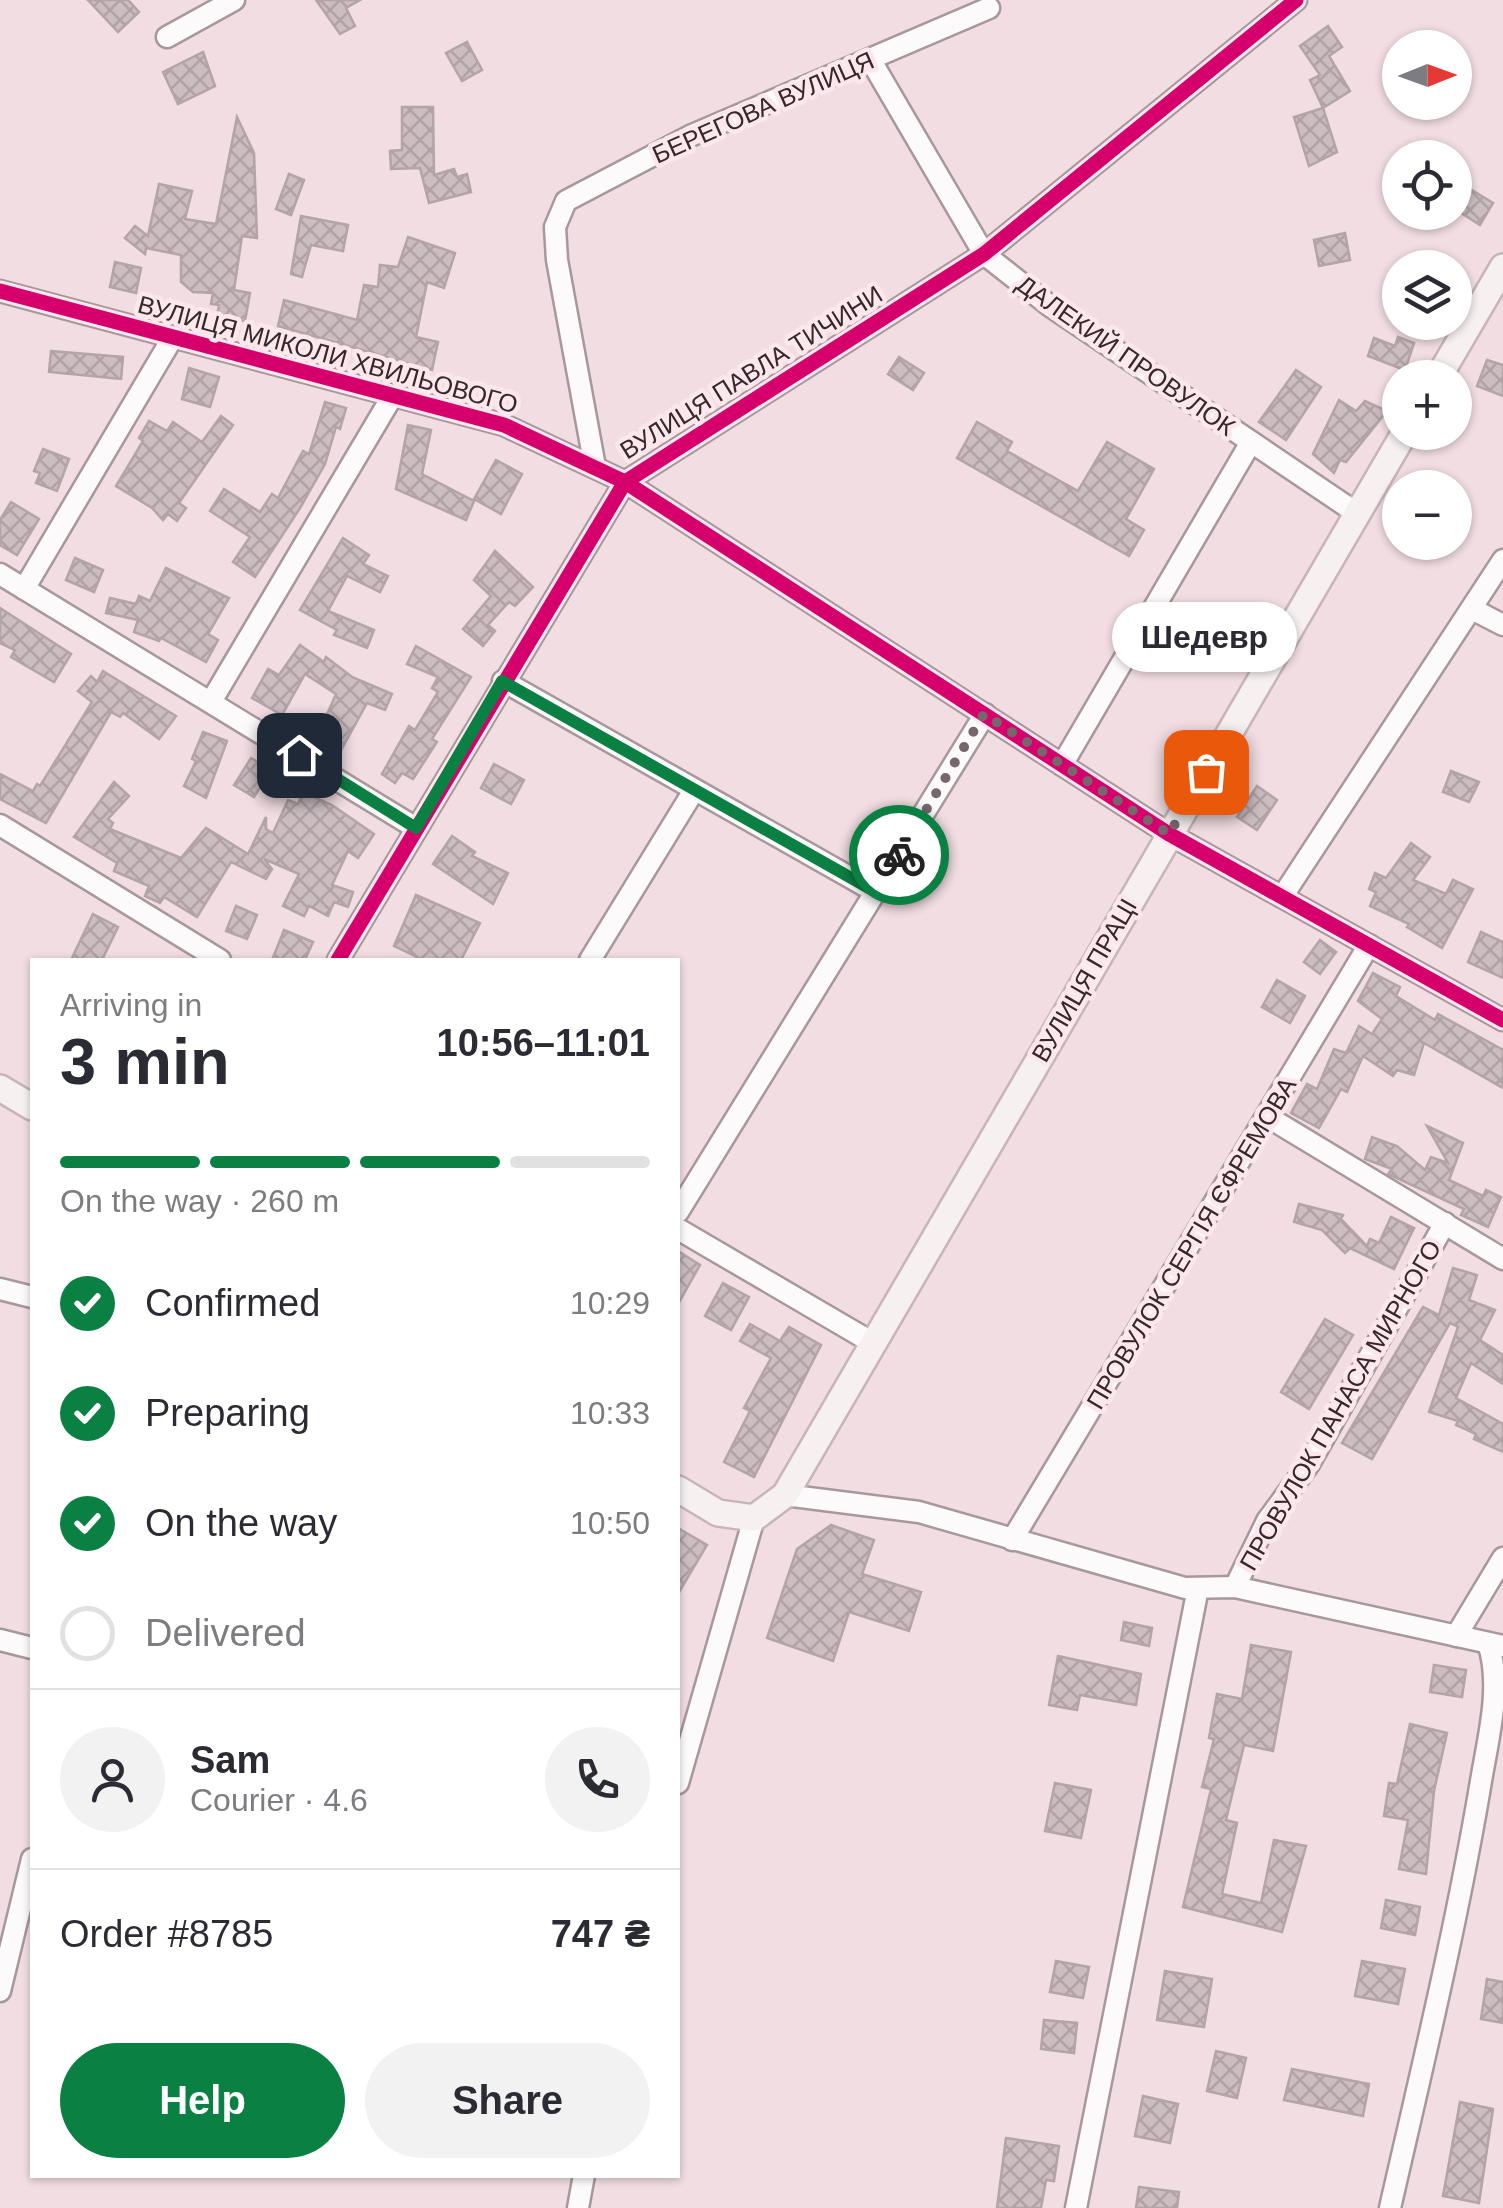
<!DOCTYPE html>
<html lang="en">
<head>
<meta charset="utf-8">
<style>
	:root { --surface:#fff; --page:#f2f2f3; --text:#2b2b33; --muted:#7c7c81; --line:#e1e1e2; --accent:#0b8043 }
	body { margin:0; font-family:Helvetica,sans-serif; background:var(--page); color:var(--text); height:100vh; display:flex; flex-direction:column; font-size:38px; white-space:nowrap }
	* { box-sizing:border-box; margin:0 }
	p { font-size:32px; color:var(--muted) }
	.icon { flex:none; width:55px; height:55px; fill:none; stroke:currentColor; stroke-width:2; stroke-linecap:round; stroke-linejoin:round }
	.map { position:relative; flex:1; overflow:hidden }
	.details { position:absolute; left:30px; top:958px; width:650px; height:1220px; display:flex; flex-direction:column; background:var(--surface); border-radius:0px; box-shadow:0 2px 8px #0004 }
	.details>* { flex:none }
	.needle { width:65px; rotate:89deg }
	.controls { position:absolute; left:1382px; top:30px; display:grid; gap:20px }
	.controls a { display:grid; place-items:center; width:90px; height:90px; border-radius:50%; background:var(--surface); box-shadow:0 2px 8px #0004; font-size:50px }
	.pin { position:absolute; display:grid; place-items:center; width:85px; height:85px; color:#fff; margin:-42px; border-radius:20px; box-shadow:0 5px 15px #0006 }
	.courier { position:absolute; display:grid; place-items:center; width:100px; height:100px; margin:-50px; border:8px solid #0b8043; border-radius:50%; background:#fff; color:#222; box-shadow:0 2px 12px #0007 }
	.bubble { position:absolute; height:70px; border-radius:35px; background:var(--surface); box-shadow:0 2px 8px #0004; font-size:32px; font-weight:600; line-height:70px; text-align:center }
	.overview em { font-style:normal; font-weight:600 }
	.overview div { display:flex; flex-direction:column-reverse }
	.overview { display:flex; align-items:center; justify-content:space-between; height:170px; padding:0 30px }
	h1 { font-size:65px; font-weight:600; line-height:75px }
	.bar { display:grid; grid-template-columns:repeat(4,1fr); gap:15px 10px; align-content:center; height:120px; padding:0 30px }
	.bar i { height:12px; border-radius:8px; background:var(--line) }
	.bar .active { background:var(--accent) }
	.bar p { grid-column:span 4 }
	.line { display:flex; align-items:center; gap:25px; padding:0 30px; border-top:2px solid var(--line) }
	.line div { flex:1 }
	.round { display:grid; place-items:center; flex:none; width:105px; height:105px; border-radius:52px; background:var(--page) }
	ol { padding:0 30px; list-style:none }
	li { display:flex; align-items:center; gap:30px; height:110px }
	li p { margin-inline-start:auto }
	li .icon { padding:10px; border-radius:50%; background:var(--accent); color:#fff; stroke-width:4 }
	li:last-child { color:var(--muted) }
	li i { width:55px; height:55px; border:5px solid var(--line); border-radius:50% }
	.primary-button { display:flex; gap:20px; margin-top:auto; padding:20px 30px }
	.primary-button a { flex:1; height:115px; border-radius:60px; background:var(--accent); color:#fff; font-size:40px; font-weight:600; line-height:115px; text-align:center }
	.primary-button a+a { background:var(--page); color:var(--text) }
	.map>svg:first-child { display:block }
	.building { fill:url(#building-cross-hatch); stroke:#b3a4a8; stroke-width:2.5 }
	.lines { fill:none; stroke-linecap:round; stroke-linejoin:round }
	.minor-casing { stroke:#a6989c; stroke-width:25 }
	.major-casing { stroke:#c6b4b9; stroke-width:30 }
	.minor { stroke:#fdfafb; stroke-width:20 }
	.major { stroke:#f6f0f1; stroke-width:25 }
	.cycleway-casing { stroke:#fce7ed; stroke-width:21 }
	.cycleway { stroke:#d6006c; stroke-width:15 }
	.done { stroke:#77676c; stroke-width:10; stroke-dasharray:0 18 }
	.route { stroke:#0b8043; stroke-width:12 }
	.labels { text-anchor:middle; stroke-width:9; stroke-linejoin:round; paint-order:stroke }
	.street-label { font-size:25px; fill:#35282c; stroke:#fce7ed }
</style>
</head>
<body>
<div class="map">
<svg width="1503" height="2208" viewBox="0 0 1503 2208">
	<defs>
		<pattern id="building-cross-hatch" width="8" height="8" patternUnits="userSpaceOnUse" patternTransform="scale(2.5)"><rect width="8" height="8" fill="#ccbdc1"/><path d="M0 0l8 8M0 8l8-8" fill="none" stroke="#b0a2a6"/></pattern>
	</defs>
	<rect width="100%" height="100%" fill="#f1dde2"/>
	<g class="building">
		<path d="M88,0H128L139,12L118,32Z"/>
		<path d="M316,0H360L346,8L355,26L340,34Z"/>
		<path d="M1328,26L1342,47L1329,56L1350,91L1323,108L1337,152L1309,166L1294,117L1323,108L1310,80L1320,75L1300,46Z"/>
		<path d="M467,42L482,70L462,81L446,53Z"/>
		<path d="M203,52L215,86L178,104L163,72Z"/>
		<path d="M402,107H433L434,175L454,169L457,177L467,174L471,192L429,203L420,168L391,169L390,151L402,150Z"/>
		<path d="M237,117L254,153L257,238L242,236L234,290L250,293L245,321L217,316L219,305L211,304L213,293L193,292L181,282V255L146,248L145,254L125,238L135,226L148,236L159,184L192,191L185,219L216,224Z"/>
		<path d="M289,174L304,180L291,215L276,209Z"/>
		<path d="M1462,184L1493,203L1480,225L1455,209V196Z"/>
		<path d="M301,216L348,225L343,251L311,245L302,277L291,274Z"/>
		<path d="M1345,233L1350,260L1319,266L1314,240Z"/>
		<path d="M408,237L455,253L444,288L427,282L416,337L438,342L432,370L278,326L284,300L357,320L364,285L378,287L380,265L398,267Z"/>
		<path d="M115,262L141,268L136,293L110,287Z"/>
		<path d="M1398,337L1414,343L1405,370L1368,356L1374,338L1395,346Z"/>
		<path d="M51,351L123,357L121,379L49,372Z"/>
		<path d="M899,357L924,373L913,390L888,374Z"/>
		<path d="M1487,360L1503,365V396L1477,386Z"/>
		<path d="M189,368L219,377L210,407L182,399Z"/>
		<path d="M1296,370L1321,387L1286,440L1259,422Z"/>
		<path d="M1339,400L1356,411L1365,401L1387,411L1346,462L1340,460L1334,473L1313,454Z"/>
		<path d="M325,402L346,408L340,429L336,427L325,464L300,508L255,577L233,562L250,537L210,511L224,489L260,512L272,494L278,498L303,451L309,454Z"/>
		<path d="M221,416L233,425L179,503L186,508L177,521L168,514L163,520L152,508L116,486L143,441L139,438L149,421L167,431L173,422L202,442Z"/>
		<path d="M977,422L1012,442L1007,451L1078,491L1107,442L1154,469L1126,519L1144,530L1129,556L957,458Z"/>
		<path d="M408,425L431,430L422,474L474,501L466,520L396,489Z"/>
		<path d="M43,449L69,459L57,491L36,483L40,473L34,471Z"/>
		<path d="M496,460L522,474L501,514L474,499Z"/>
		<path d="M11,502L39,519L17,555L0,545V520Z"/>
		<path d="M343,538L369,555L363,564L388,576L380,592L347,576L328,611L374,630L367,648L334,635L337,630L300,610Z"/>
		<path d="M495,551L533,587L515,606L509,602L488,625L495,631L483,646L463,629L491,596L474,580Z"/>
		<path d="M75,558L103,570L94,592L66,580Z"/>
		<path d="M166,568L229,598L208,634L218,640L206,662L161,638L159,641L134,632L138,620L106,613L110,598L136,604L139,596L150,601Z"/>
		<path d="M0,608L71,654L54,682L11,657L15,650L0,643Z"/>
		<path d="M300,645L324,662L326,657L352,677L392,694L385,710L367,703L340,752L316,739L336,694L305,674L282,715L252,698L268,669L279,675Z"/>
		<path d="M416,646L471,677L432,739L437,742L413,779L402,773L395,783L382,774L409,726L415,730L438,692L432,688L438,677L407,664Z"/>
		<path d="M103,671L176,716L159,739L123,713L120,717L111,712L46,823L0,799V774L33,791L37,784L40,786L92,702L78,691L91,676L97,682Z"/>
		<path d="M203,732L227,741L206,798L184,786L196,761L192,759Z"/>
		<path d="M251,758L271,770L254,797L234,785Z"/>
		<path d="M494,764L524,780L511,804L481,788Z"/>
		<path d="M1451,771L1479,782L1469,802L1443,792Z"/>
		<path d="M114,782L129,796L108,819L113,823L110,829L181,858L206,828L248,854L266,817V829L273,833L288,800L298,804L303,792L332,805L374,834L358,858L348,851L332,885L353,892L348,907L334,902L328,916L309,906L304,916L283,906L299,874L264,859L272,869L266,879L231,862L197,917L164,897L160,903L145,896L149,886L114,871L117,863L74,837Z"/>
		<path d="M1257,786L1277,800L1257,830L1237,817Z"/>
		<path d="M452,836L475,852L472,856L508,873L493,904L433,864Z"/>
		<path d="M1411,843L1430,857L1413,880L1446,894L1453,880L1473,889L1442,948L1407,927L1409,924L1370,906L1376,892L1369,889L1375,873L1386,878Z"/>
		<path d="M416,895L480,923L461,960H423L394,946Z"/>
		<path d="M236,906L257,915L247,939L226,931Z"/>
		<path d="M93,914L118,927L102,960H71Z"/>
		<path d="M284,930L313,942L305,960H272Z"/>
		<path d="M1481,932L1503,942V978L1468,962Z"/>
		<path d="M1320,940L1336,952L1320,974L1304,962Z"/>
		<path d="M1373,973L1400,987L1396,996L1435,1020L1438,1014L1503,1050V1088L1424,1043L1414,1075L1397,1070L1393,1076L1363,1056L1347,1092L1341,1089L1319,1128L1291,1113L1307,1084L1317,1089L1334,1049L1346,1053L1359,1026L1372,1034L1382,1019L1358,1001Z"/>
		<path d="M1277,980L1305,996L1290,1023L1262,1007Z"/>
		<path d="M1427,1126L1463,1143L1449,1180L1483,1196L1486,1190L1501,1197L1488,1227L1461,1215L1464,1209L1388,1174L1392,1169L1365,1159L1372,1137L1397,1146L1425,1170L1431,1157L1448,1163Z"/>
		<path d="M1299,1204L1343,1215L1341,1219L1367,1246L1370,1239L1379,1243L1391,1217L1414,1228L1394,1269L1350,1248L1345,1253L1322,1230L1294,1222Z"/>
		<path d="M678,1251L700,1265L678,1304Z"/>
		<path d="M1453,1268L1477,1275L1469,1300L1495,1310L1480,1340L1503,1355V1384L1471,1363L1456,1398L1503,1424V1452L1474,1439L1476,1434L1456,1425L1458,1421L1429,1412L1458,1327L1450,1323L1372,1459L1342,1443L1423,1307L1439,1315Z"/>
		<path d="M723,1283L749,1297L731,1330L705,1316Z"/>
		<path d="M1325,1319L1353,1335L1309,1409L1281,1392Z"/>
		<path d="M750,1324L780,1341L789,1327L821,1345L754,1477L724,1462L750,1411L744,1408L771,1358L740,1341Z"/>
		<path d="M831,1525L874,1540L862,1574L921,1592L909,1631L849,1612L833,1661L767,1638L797,1549Z"/>
		<path d="M678,1528L707,1545L678,1594Z"/>
		<path d="M1124,1622L1152,1628L1149,1646L1121,1640Z"/>
		<path d="M1251,1645L1291,1652L1273,1751L1244,1745L1226,1820L1237,1823L1222,1894L1261,1903L1274,1840L1306,1846L1282,1932L1183,1907L1211,1789L1202,1787L1214,1739L1209,1738L1217,1694L1242,1699Z"/>
		<path d="M1058,1656L1141,1674L1136,1705L1080,1695L1077,1710L1049,1705Z"/>
		<path d="M1434,1665L1466,1670L1462,1697L1430,1692Z"/>
		<path d="M1410,1724L1447,1733L1434,1791L1426,1874L1399,1869L1408,1820L1384,1816L1389,1783L1397,1784Z"/>
		<path d="M1055,1783L1091,1790L1081,1838L1045,1831Z"/>
		<path d="M1386,1900L1420,1907L1415,1935L1381,1928Z"/>
		<path d="M1056,1961L1089,1967L1083,1998L1050,1992Z"/>
		<path d="M1362,1961L1405,1969L1398,2004L1355,1996Z"/>
		<path d="M1165,1971L1212,1979L1204,2027L1157,2020Z"/>
		<path d="M1487,1979L1503,1982V2023L1481,2019Z"/>
		<path d="M1044,2020L1077,2023L1074,2053L1041,2049Z"/>
		<path d="M1216,2051L1246,2058L1237,2098L1207,2091Z"/>
		<path d="M1292,2069L1369,2084L1363,2116L1284,2100Z"/>
		<path d="M1143,2096L1178,2104L1170,2143L1135,2136Z"/>
		<path d="M1460,2102L1493,2109L1479,2203L1443,2196Z"/>
		<path d="M1006,2138L1059,2146L1054,2181L1046,2180L1041,2208H997Z"/>
		<path d="M1139,2187L1179,2192L1177,2208H1136Z"/>
	</g>
	<g class="lines">
		<defs>
			<g id="minor">
				<path d="M167,37L234,0"/>
				<path d="M870,59L984,254L1050,306L1358,514"/>
				<path d="M0,291L504,425L625,482L1169,834L1503,1020"/>
				<path d="M595,467L557,260L555,227L566,201L690,136L989,8"/>
				<path d="M0,574L416,828"/>
				<path d="M24,589L173,337"/>
				<path d="M1472,609L1503,625"/>
				<path d="M503,681L876,892"/>
				<path d="M212,700L393,395"/>
				<path d="M1062,765L1251,442"/>
				<path d="M0,825L220,960"/>
				<path d="M1282,897L1503,560"/>
				<path d="M338,960L625,482L984,254L1296,0"/>
				<path d="M590,960L693,792"/>
				<path d="M1268,1117L1503,1259"/>
				<path d="M678,1212L985,714"/>
				<path d="M678,1229L873,1343"/>
				<path d="M0,1289L32,1297"/>
				<path d="M785,1495L919,1512L1185,1588L1235,1587L1503,1646"/>
				<path d="M1012,1540L1369,945"/>
				<path d="M1235,1587L1267,1521L1309,1464L1445,1223"/>
				<path d="M1456,1636L1503,1558"/>
				<path d="M0,1640L32,1648"/>
				<path d="M678,1783L754,1518"/>
				<path d="M0,1991L32,1859"/>
				<path d="M578,2208L584,2175"/>
				<path d="M1076,2208L1198,1588"/>
				<path d="M1390,2208C1422,2068 1456,1928 1480,1787C1487,1742 1503,1687 1488,1643"/>
			</g>
			<g id="major">
				<path d="M1438,378L1503,267"/>
				<path d="M0,1088L32,1107"/>
				<path d="M678,1489L718,1513L754,1518L785,1495L1405,432"/>
			</g>
		</defs>
		<use href="#minor" class="minor-casing"/>
		<use href="#major" class="major-casing"/>
		<use href="#minor" class="minor"/>
		<use href="#major" class="major"/>
		<defs>
			<g id="cycleway">
				<path d="M0,291L504,425L625,482L1169,834L1503,1020"/>
				<path d="M338,960L625,482L984,254L1296,0"/>
			</g>
		</defs>
		<use href="#cycleway" class="cycleway-casing"/>
		<use href="#cycleway" class="cycleway"/>
	</g>
	<g class="lines">
		<path class="done" d="M899,855L984,714L1169,834L1206,772"/>
		<path class="route" d="M299,755L416,828L502,681L876,892L899,855"/>
	</g>
	<g class="labels">
		<g class="street-label">
			<text transform="translate(763 107) rotate(-24)" y="9">БЕРЕГОВА ВУЛИЦЯ</text>
			<text transform="translate(328 354) rotate(15)" y="9">ВУЛИЦЯ МИКОЛИ ХВИЛЬОВОГО</text>
			<text transform="translate(1126 355) rotate(35)" y="9">ДАЛЕКИЙ ПРОВУЛОК</text>
			<text transform="translate(751 372) rotate(-32)" y="9">ВУЛИЦЯ ПАВЛА ТИЧИНИ</text>
			<text transform="translate(1084 980) rotate(-60)" y="9">ВУЛИЦЯ ПРАЦІ</text>
			<text transform="translate(1191 1243) rotate(-59)" y="9">ПРОВУЛОК СЕРГІЯ ЄФРЕМОВА</text>
			<text transform="translate(1340 1405) rotate(-60)" y="9">ПРОВУЛОК ПАНАСА МИРНОГО</text>
		</g>
	</g>
</svg>
<div class="controls">
<a><svg class="needle" viewBox="-14 -14 28 28"><path d="M0-13l5 13h-10z" fill="#e53935"/><path d="M0 13l5-13h-10z" fill="#7c7c81"/></svg></a>
<a><svg class="icon" aria-label="locate" viewBox="0 0 24 24"><circle cx="12" cy="12" r="6"/><path d="M12 2v4M12 18v4M2 12h4M18 12h4"/></svg></a>
<a><svg class="icon" aria-label="layers" viewBox="0 0 24 24"><path d="M12 4l9 5-9 5-9-5zM3 14l9 5 9-5"/></svg></a>
<a>+</a>
<a>−</a>
</div>
<div class="pin" style="left:1206px;top:772px;background:#ea580c"><svg class="icon" aria-label="bag" viewBox="0 0 24 24"><path d="M5 8h14l-1 12H6zM9 8a3 3 0 0 1 6 0"/></svg></div>
<div class="pin" style="left:299px;top:755px;background:#1f2937"><svg class="icon" aria-label="home" viewBox="0 0 24 24"><path d="M3 11l9-7 9 7M6 9v11h12V9"/></svg></div>
<div class="courier" style="left:899px;top:855px"><svg class="icon" aria-label="bike" viewBox="0 0 24 24"><circle cx="6" cy="16" r="4"/><circle cx="18" cy="16" r="4"/><path d="M6 16l4-8h5l3 8M10 8l3 8H6M13 5h3"/></svg></div>
<div class="bubble" style="left:1112px;top:602px;width:185px">Шедевр</div>
<section class="details">
<div class="overview"><div><h1>3 min</h1><p>Arriving in</p></div><em>10:56–11:01</em></div>
<div class="bar"><i class="active"></i><i class="active"></i><i class="active"></i><i></i><p>On the way · 260 m</p></div>
<ol>
<li><svg class="icon" aria-label="check" viewBox="0 0 24 24"><path d="M5 12l5 5 9-10"/></svg>Confirmed<p>10:29</p></li>
<li><svg class="icon" aria-label="check" viewBox="0 0 24 24"><path d="M5 12l5 5 9-10"/></svg>Preparing<p>10:33</p></li>
<li><svg class="icon" aria-label="check" viewBox="0 0 24 24"><path d="M5 12l5 5 9-10"/></svg>On the way<p>10:50</p></li>
<li><i></i>Delivered</li>
</ol>
<div class="line" style="height:180px"><a class="round"><svg class="icon" aria-label="person" viewBox="0 0 24 24"><circle cx="12" cy="8" r="4"/><path d="M4 21q1-7 8-7t8 7"/></svg></a><div><b>Sam</b><p>Courier · 4.6</p></div><a class="round"><svg class="icon" aria-label="phone" viewBox="0 0 24 24"><path d="M5 4h4l2 5-3 2q2 4 5 5l2-3 5 2v4C11 20 4 13 5 4z"/></svg></a></div>
<div class="line" style="height:130px"><div>Order #8785</div><b>747 ₴</b></div>
<div class="primary-button"><a>Help</a><a>Share</a></div>
</section>
</div>
</body>
</html>
